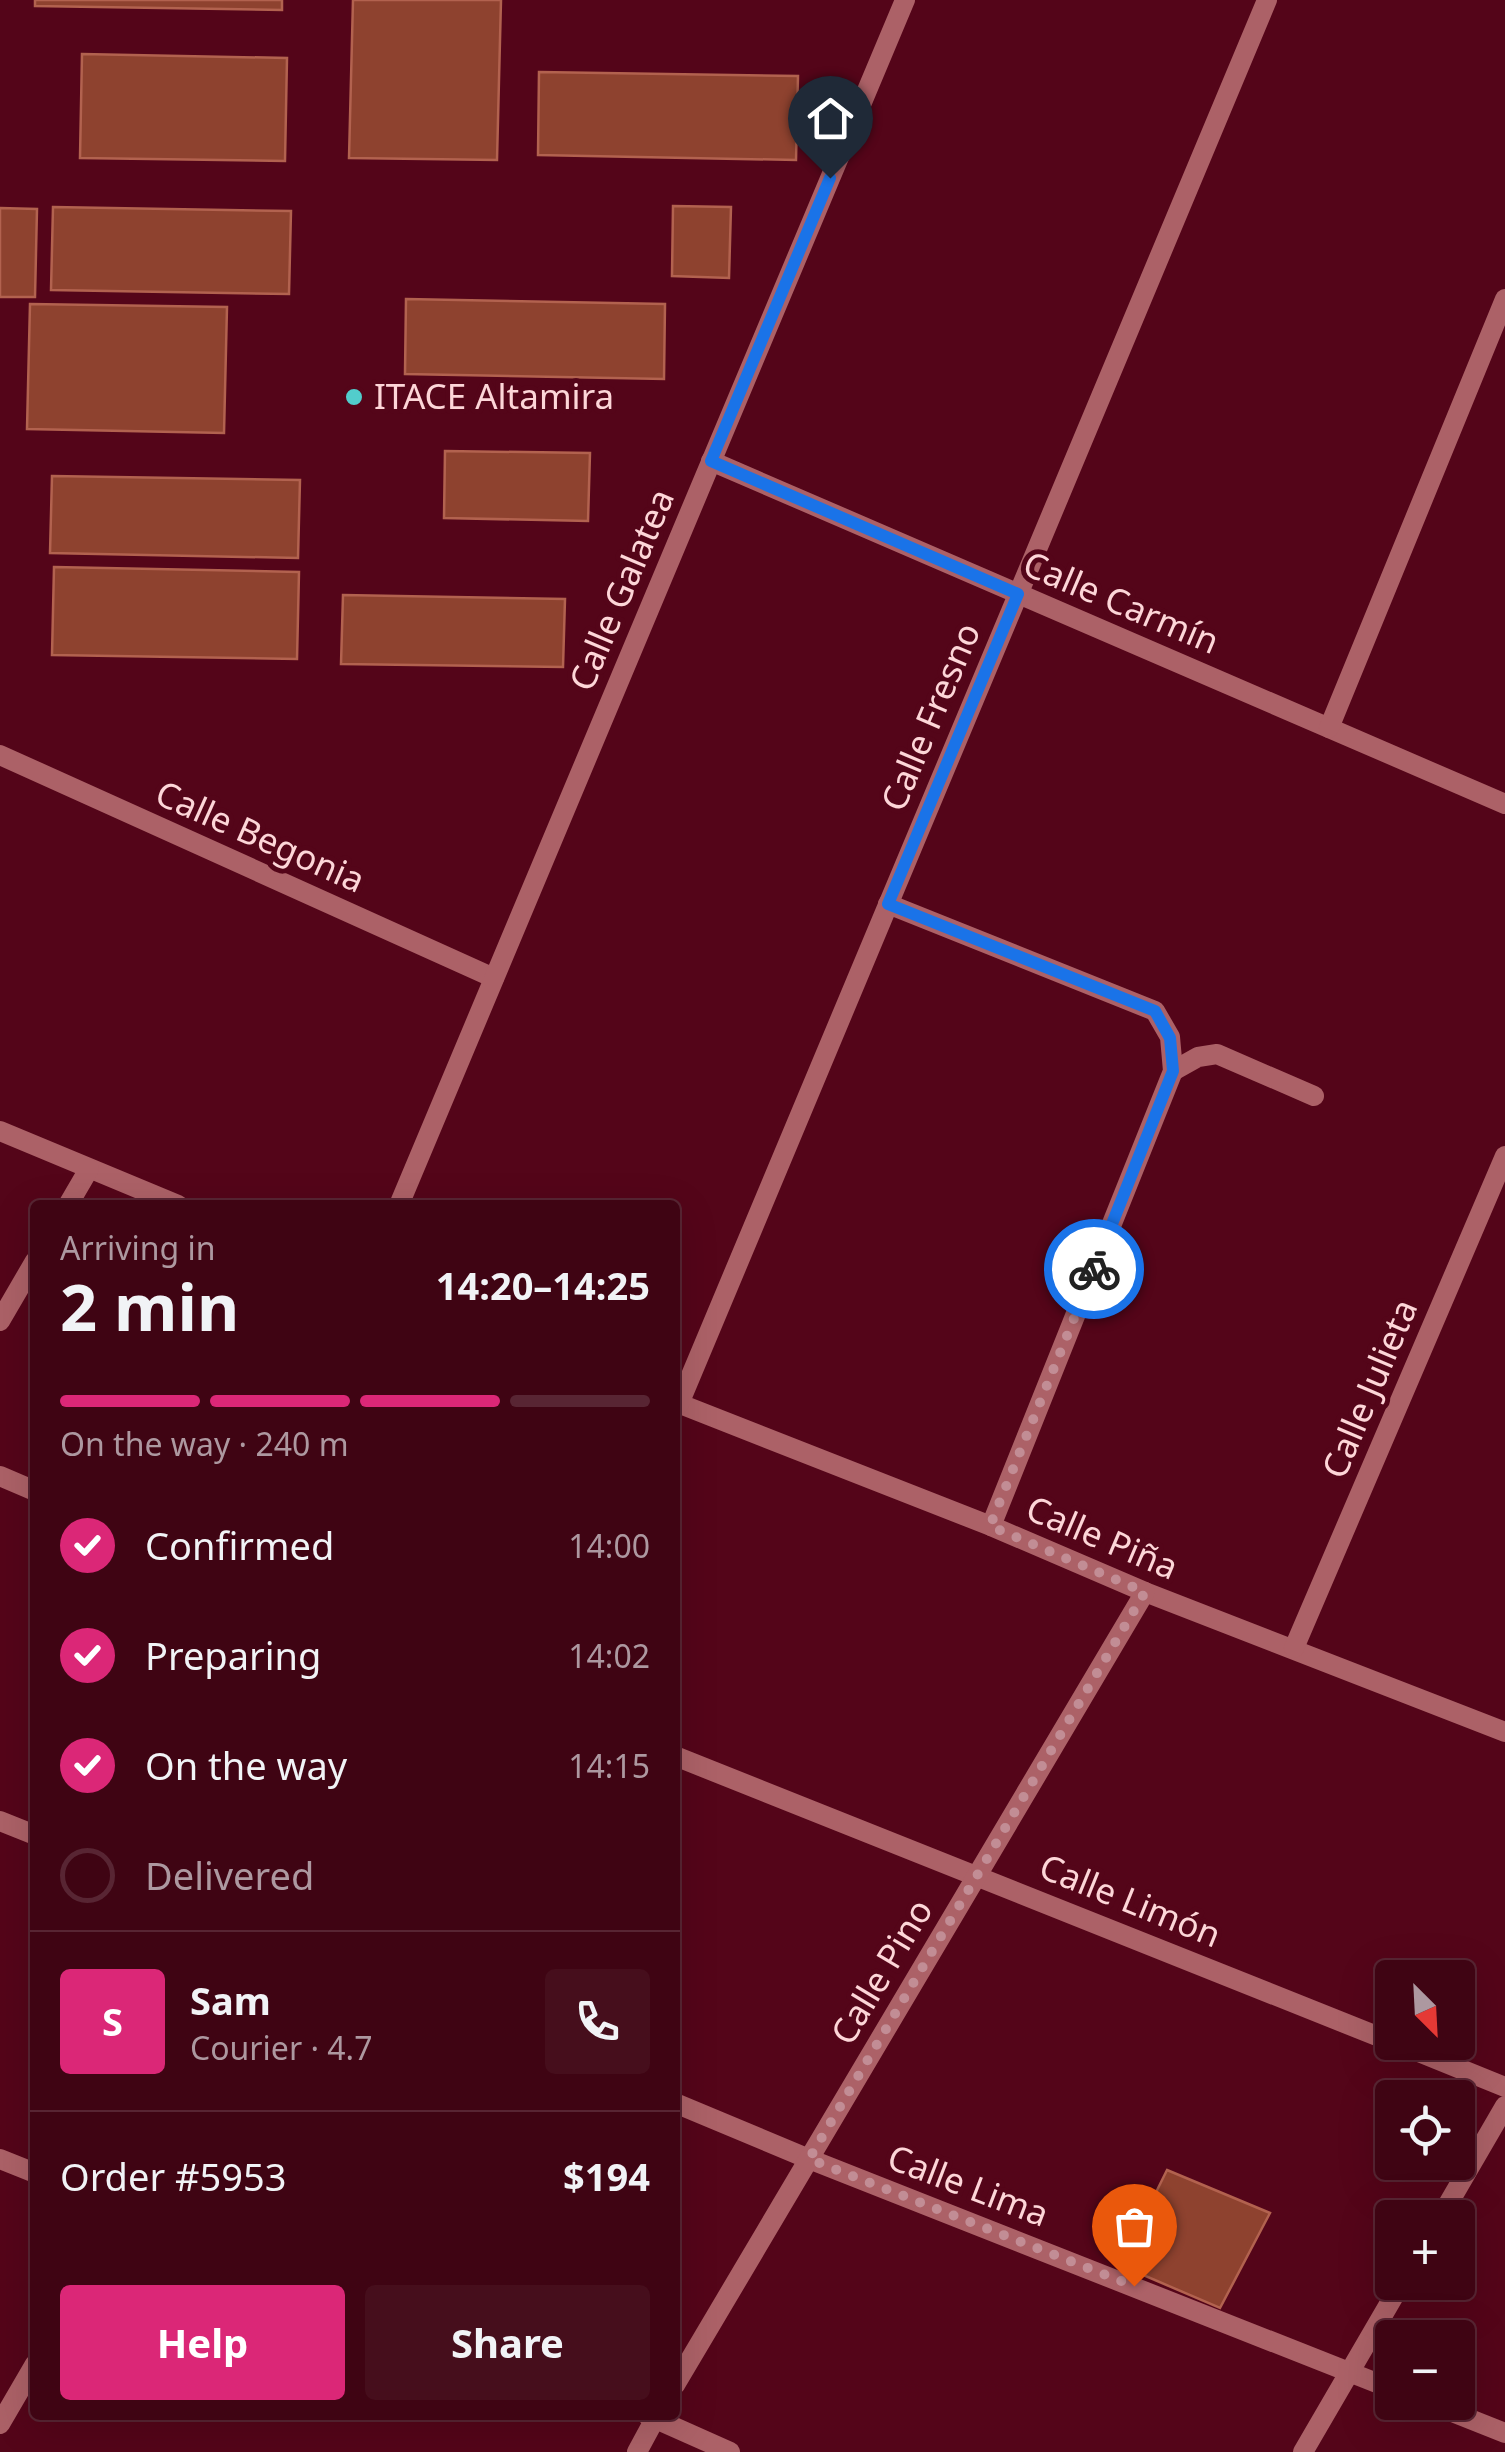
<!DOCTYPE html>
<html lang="en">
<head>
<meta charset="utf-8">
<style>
	:root { --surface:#3f0413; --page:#460e1c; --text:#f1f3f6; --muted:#ad98a0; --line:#582533; --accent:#db2777 }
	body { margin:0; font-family:"Noto Sans",sans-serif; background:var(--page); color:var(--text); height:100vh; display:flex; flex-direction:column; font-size:38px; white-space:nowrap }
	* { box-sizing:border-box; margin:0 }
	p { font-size:32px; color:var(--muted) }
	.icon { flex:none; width:55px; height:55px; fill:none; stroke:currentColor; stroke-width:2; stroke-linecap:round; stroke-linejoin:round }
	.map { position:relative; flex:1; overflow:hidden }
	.drawer { position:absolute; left:30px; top:1200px; width:650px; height:1220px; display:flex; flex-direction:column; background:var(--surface); border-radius:10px; box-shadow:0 10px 40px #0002,0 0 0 2px var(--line) }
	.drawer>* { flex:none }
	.needle { width:65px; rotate:156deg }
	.tools { position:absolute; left:1375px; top:1960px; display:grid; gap:20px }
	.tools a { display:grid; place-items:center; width:100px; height:100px; border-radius:10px; background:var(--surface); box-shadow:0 10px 40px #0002,0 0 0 2px var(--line); font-size:50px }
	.pin { position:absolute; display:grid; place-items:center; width:85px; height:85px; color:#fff; margin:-102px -42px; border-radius:50% 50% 50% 0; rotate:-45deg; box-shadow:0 0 10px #0007 }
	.pin .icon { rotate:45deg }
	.courier { position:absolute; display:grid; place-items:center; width:100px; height:100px; margin:-50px; border:8px solid #1a73e8; border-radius:50%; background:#fff; color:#222; box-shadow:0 2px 12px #0007 }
	.head em { font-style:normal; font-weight:700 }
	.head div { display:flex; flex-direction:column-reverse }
	.head { display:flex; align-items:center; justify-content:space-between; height:170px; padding:0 30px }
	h1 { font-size:65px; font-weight:700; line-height:75px }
	.bar { display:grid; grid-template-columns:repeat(4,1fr); gap:15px 10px; align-content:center; height:120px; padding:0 30px }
	.bar i { height:12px; border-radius:8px; background:var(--line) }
	.bar .selected { background:var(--accent) }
	.bar p { grid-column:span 4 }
	.line { display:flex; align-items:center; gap:25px; padding:0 30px; border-top:2px solid var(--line) }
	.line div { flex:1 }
	.round { display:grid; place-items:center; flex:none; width:105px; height:105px; border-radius:10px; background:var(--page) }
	ol { padding:0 30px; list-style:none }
	li { display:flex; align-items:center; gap:30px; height:110px }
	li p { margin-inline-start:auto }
	li .icon { padding:10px; border-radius:50%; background:var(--accent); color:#fff; stroke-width:4 }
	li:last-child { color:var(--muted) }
	li i { width:55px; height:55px; border:5px solid var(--line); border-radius:50% }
	.cta { display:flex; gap:20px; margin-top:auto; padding:20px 30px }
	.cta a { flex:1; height:115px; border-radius:10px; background:var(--accent); color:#fff; font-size:40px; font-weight:700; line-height:115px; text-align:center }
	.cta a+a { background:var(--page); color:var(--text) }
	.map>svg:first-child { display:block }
	.building { fill:#8e422f; stroke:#b2624f; stroke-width:2.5 }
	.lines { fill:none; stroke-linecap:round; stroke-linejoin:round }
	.minor { stroke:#ac6167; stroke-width:20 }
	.done { stroke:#c28d95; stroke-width:10; stroke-dasharray:0 18 }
	.route { stroke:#1a73e8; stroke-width:12 }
	.poi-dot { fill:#52cdcc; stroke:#540519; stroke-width:4 }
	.labels { text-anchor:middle; stroke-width:10; stroke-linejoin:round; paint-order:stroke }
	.poi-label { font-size:35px; fill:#fdd6d8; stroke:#540519; text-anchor:start }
	.street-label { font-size:35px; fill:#fdd6d8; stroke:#540519 }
</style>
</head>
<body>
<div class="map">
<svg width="1505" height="2452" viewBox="0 0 1505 2452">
	<rect width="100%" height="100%" fill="#540519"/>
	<g class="building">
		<path d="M35,0H282V10L35,6Z"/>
		<path d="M353,0H501L497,160L349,158Z"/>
		<path d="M82,54L287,58L285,161L80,158Z"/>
		<path d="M539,72L798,76L796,160L538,155Z"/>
		<path d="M673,206L731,207L729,278L672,276Z"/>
		<path d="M53,207L291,211L289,294L51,290Z"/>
		<path d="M0,208L37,209L35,297H0Z"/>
		<path d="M406,299L665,304L664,379L405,374Z"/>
		<path d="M30,304L227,307L224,433L27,429Z"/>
		<path d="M445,451L590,453L588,521L444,518Z"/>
		<path d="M52,476L300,480L298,558L50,553Z"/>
		<path d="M54,567L299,572L297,659L52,655Z"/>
		<path d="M343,595L565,599L563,667L341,664Z"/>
		<path d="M1167,2170L1270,2213L1220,2308L1120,2265Z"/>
	</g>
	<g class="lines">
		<g class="minor">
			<path d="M711,461L1505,804"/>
			<path d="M1329,728L1505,299"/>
			<path d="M0,755L494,978"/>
			<path d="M888,904L1155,1011L1170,1037L1173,1071L991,1526"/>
			<path d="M1173,1071L1198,1057L1217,1054L1314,1096"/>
			<path d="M0,1131L178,1205"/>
			<path d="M68,1205L89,1169"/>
			<path d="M399,1205L905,0"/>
			<path d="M0,1321L35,1261"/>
			<path d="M675,1402L991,1526L1145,1592L1505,1732"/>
			<path d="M679,1404L1267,0"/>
			<path d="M0,1476L35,1491"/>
			<path d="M1294,1648L1505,1156"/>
			<path d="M675,1756L1392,2042"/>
			<path d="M0,1821L35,1835"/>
			<path d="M1394,2042L1505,2087"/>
			<path d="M675,2103L809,2159L1392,2389"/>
			<path d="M0,2159L35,2173"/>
			<path d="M1440,2218L1505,2106"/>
			<path d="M675,2385L1145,1592"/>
			<path d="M1427,2402L1505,2433"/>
			<path d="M647,2415L730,2452"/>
			<path d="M0,2424L35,2364"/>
			<path d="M637,2452L657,2415"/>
			<path d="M1303,2452L1402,2282"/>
		</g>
	</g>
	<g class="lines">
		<path class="done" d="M1094,1269L990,1526L1145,1592L809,2159L1134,2286"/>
		<path class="route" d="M830,178L711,461L1018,594L888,904L1155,1011L1170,1038L1173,1071L1094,1269"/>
	</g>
	<circle class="poi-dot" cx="354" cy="397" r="10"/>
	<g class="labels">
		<g class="poi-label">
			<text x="374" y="409">ITACE Altamira</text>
		</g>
		<g class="street-label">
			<text transform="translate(622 590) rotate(-67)" y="12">Calle Galatea</text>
			<text transform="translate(1121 603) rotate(23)" y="12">Calle Carmín</text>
			<text transform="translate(931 717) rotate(-67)" y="12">Calle Fresno</text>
			<text transform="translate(260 837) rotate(24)" y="12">Calle Begonia</text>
			<text transform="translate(1370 1389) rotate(-67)" y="12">Calle Julieta</text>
			<text transform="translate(1102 1538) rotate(23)" y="12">Calle Piña</text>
			<text transform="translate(1130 1901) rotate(22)" y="12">Calle Limón</text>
			<text transform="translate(882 1972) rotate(-59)" y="12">Calle Pino</text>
			<text transform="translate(968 2186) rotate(21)" y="12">Calle Lima</text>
		</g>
	</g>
</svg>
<div class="tools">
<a><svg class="needle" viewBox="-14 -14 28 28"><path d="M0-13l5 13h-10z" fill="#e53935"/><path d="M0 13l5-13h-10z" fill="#ad98a0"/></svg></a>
<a><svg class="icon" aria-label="locate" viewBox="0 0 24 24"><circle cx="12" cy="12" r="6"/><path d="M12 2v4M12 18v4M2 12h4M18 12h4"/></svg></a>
<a>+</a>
<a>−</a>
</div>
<div class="pin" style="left:1134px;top:2286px;background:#ea580c"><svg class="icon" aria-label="bag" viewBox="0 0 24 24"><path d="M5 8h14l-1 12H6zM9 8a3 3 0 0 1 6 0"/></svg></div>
<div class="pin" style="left:830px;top:178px;background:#1f2937"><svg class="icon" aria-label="home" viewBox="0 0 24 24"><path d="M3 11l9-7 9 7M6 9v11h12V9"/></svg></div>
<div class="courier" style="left:1094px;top:1269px"><svg class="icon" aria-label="bike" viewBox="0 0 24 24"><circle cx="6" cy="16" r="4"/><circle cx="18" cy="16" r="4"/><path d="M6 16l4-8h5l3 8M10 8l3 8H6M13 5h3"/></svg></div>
<section class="drawer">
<div class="head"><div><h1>2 min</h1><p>Arriving in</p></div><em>14:20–14:25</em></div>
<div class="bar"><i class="selected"></i><i class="selected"></i><i class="selected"></i><i></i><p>On the way · 240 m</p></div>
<ol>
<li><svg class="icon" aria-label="check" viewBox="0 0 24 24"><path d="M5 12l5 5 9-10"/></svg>Confirmed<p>14:00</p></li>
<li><svg class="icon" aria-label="check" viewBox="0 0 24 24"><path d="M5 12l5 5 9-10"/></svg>Preparing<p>14:02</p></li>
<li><svg class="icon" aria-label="check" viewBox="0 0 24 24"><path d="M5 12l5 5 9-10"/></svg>On the way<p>14:15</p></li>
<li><i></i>Delivered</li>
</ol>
<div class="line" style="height:180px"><b class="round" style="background:var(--accent);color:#fff">S</b><div><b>Sam</b><p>Courier · 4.7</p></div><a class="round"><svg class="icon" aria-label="phone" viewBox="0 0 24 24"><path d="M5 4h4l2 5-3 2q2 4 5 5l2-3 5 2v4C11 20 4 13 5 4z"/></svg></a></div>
<div class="line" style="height:130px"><div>Order #5953</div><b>$194</b></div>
<div class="cta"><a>Help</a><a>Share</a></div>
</section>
</div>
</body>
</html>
